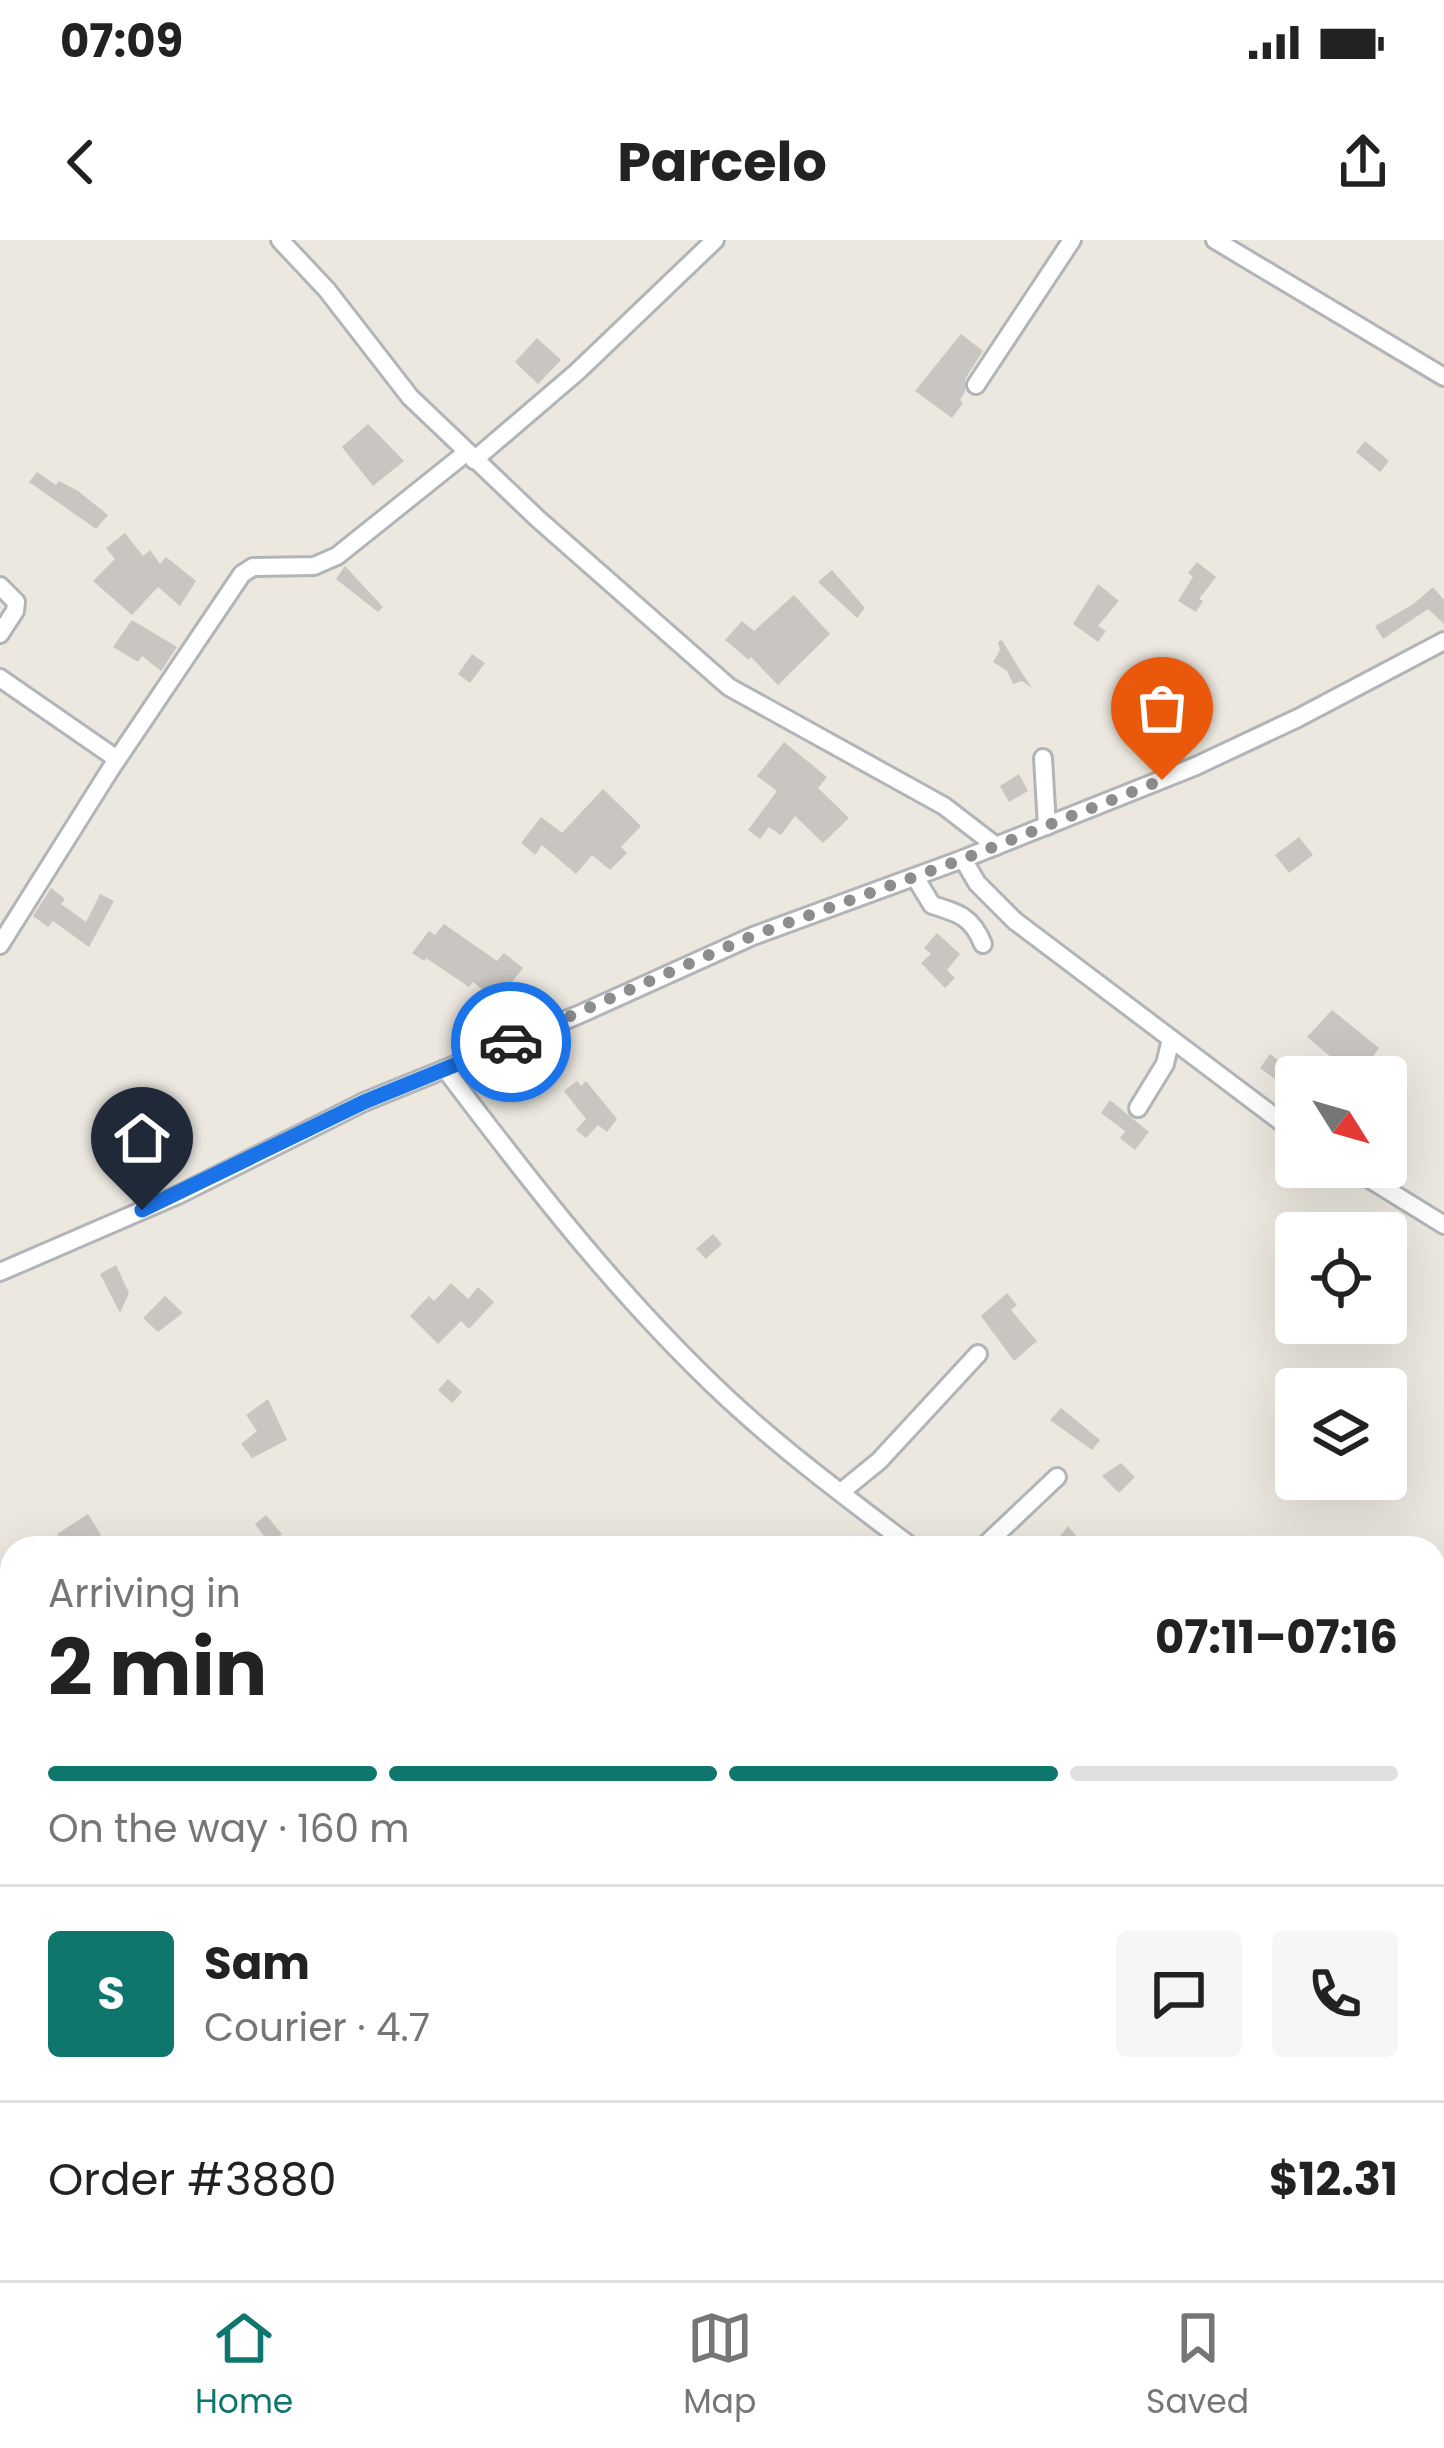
<!DOCTYPE html>
<html lang="en">
<head>
<meta charset="utf-8">
<style>
	:root { --surface:#fff; --page:#f6f6f6; --text:#222; --muted:#767676; --line:#e0e0e0; --accent:#0f766e }
	body { margin:0; font-family:Poppins,sans-serif; background:var(--page); color:var(--text); height:100vh; display:flex; flex-direction:column; font-size:45px; white-space:nowrap }
	* { box-sizing:border-box; margin:0 }
	p { font-size:39px; color:var(--muted) }
	.icon { flex:none; width:66px; height:66px; fill:none; stroke:currentColor; stroke-width:2; stroke-linecap:round; stroke-linejoin:round }
	.map { position:relative; flex:1; overflow:hidden }
	.drawer { position:absolute; left:0px; top:1296px; width:1446px; height:744px; display:flex; flex-direction:column; background:var(--surface); border-radius:36px 36px 0 0; box-shadow:0 12px 48px #0002 }
	.drawer>* { flex:none }
	.needle { width:78px; rotate:127deg }
	.buttons { position:absolute; left:1275px; top:816px; display:grid; gap:24px }
	.buttons a { display:grid; place-items:center; width:132px; height:132px; border-radius:12px; background:var(--surface); box-shadow:0 12px 48px #0002; font-size:60px }
	.pin { position:absolute; display:grid; place-items:center; width:102px; height:102px; color:#fff; margin:-123px -51px; border-radius:50% 50% 50% 0; rotate:-45deg; box-shadow:0 0 12px #0007 }
	.pin .icon { rotate:45deg }
	.courier { position:absolute; display:grid; place-items:center; width:120px; height:120px; margin:-60px; border:9px solid #1a73e8; border-radius:50%; background:#fff; color:#222; box-shadow:0 3px 15px #0007 }
	.head em { font-style:normal; font-weight:700 }
	.head div { display:flex; flex-direction:column-reverse }
	.head { display:flex; align-items:center; justify-content:space-between; height:204px; padding:0 48px }
	h1 { font-size:78px; font-weight:700; line-height:90px }
	.bar { display:grid; grid-template-columns:repeat(4,1fr); gap:18px 12px; align-content:center; height:144px; padding:0 48px }
	.bar i { height:15px; border-radius:9px; background:var(--line) }
	.bar .selected { background:var(--accent) }
	.bar p { grid-column:span 4 }
	.line { display:flex; align-items:center; gap:30px; padding:0 48px; border-top:3px solid var(--line) }
	.line div { flex:1 }
	.round { display:grid; place-items:center; flex:none; width:126px; height:126px; border-radius:12px; background:var(--page) }
	.status { display:flex; justify-content:space-between; align-items:center; height:84px; padding:0 60px; background:var(--surface); direction:ltr }
	.status svg { height:33px; fill:currentColor }
	header { display:flex; justify-content:space-between; align-items:center; height:156px; padding:0 48px; background:var(--surface); font-size:54px; font-weight:700 }
	.menu { display:flex; justify-content:space-around; align-items:center; height:168px; border-top:3px solid var(--line); background:var(--surface); font-size:33px; color:var(--muted) }
	.menu a { display:grid; justify-items:center; gap:6px }
	.menu .selected { color:var(--accent) }
	.map>svg:first-child { display:block }
	.building { fill:#c9c5c0 }
	.lines { fill:none; stroke-linecap:round; stroke-linejoin:round }
	.street-casing { stroke:#b1b5b8; stroke-width:22 }
	.street { stroke:#fff; stroke-width:16 }
	.done { stroke:#8c8e8e; stroke-width:12; stroke-dasharray:0 21.6 }
	.route { stroke:#1a73e8; stroke-width:15 }
</style>
</head>
<body>
<div class="status"><b>07:09</b><svg viewBox="0 0 49 12"><path d="M0 12V9h3v3zM5 12V6h3v6zM10 12V3h3v9zM15 12V0h3v12zM26 1h20v11H26zM47 4h2v5h-2z"/></svg></div>
<header><svg class="icon" aria-label="back" viewBox="0 0 24 24"><path d="M15 5l-7 7 7 7"/></svg>Parcelo<svg class="icon" aria-label="share" viewBox="0 0 24 24"><path d="M12 15V3M7 8l5-5 5 5M5 13v7h14v-7"/></svg></header>
<div class="map">
<svg width="1444" height="2040" viewBox="0 0 1444 2040">
	<rect width="100%" height="100%" fill="#ece8e0"/>
	<g class="building">
		<path d="M961,94L983,111L965,139V152L960,160L963,163L952,178L915,151Z"/>
		<path d="M537,98L561,120L538,144L515,122Z"/>
		<path d="M368,184L404,221L373,246L342,207Z"/>
		<path d="M1365,201L1389,221L1380,232L1356,212Z"/>
		<path d="M37,232L56,245L59,241L78,251L108,275L96,289L29,242Z"/>
		<path d="M125,293L143,316L150,310L160,324L166,317L196,341L180,366L158,347L132,375L93,341L115,319L106,308Z"/>
		<path d="M1197,322L1216,337L1199,359L1203,361L1196,372L1178,361L1193,337L1188,333Z"/>
		<path d="M345,326L383,367L378,372L336,339Z"/>
		<path d="M832,330L865,368L857,378L818,342Z"/>
		<path d="M1098,344L1119,361L1098,386L1106,391L1098,402L1073,384Z"/>
		<path d="M1433,347L1444,360V384L1428,369L1383,399L1375,386L1412,365Z"/>
		<path d="M794,355L830,394L778,445L751,417L749,420L725,400L742,381L754,391Z"/>
		<path d="M132,380L177,407L161,431L142,416L138,422L113,407Z"/>
		<path d="M1002,400L1018,427L1032,448L1022,441L1013,444L1007,431L993,422L1000,410L998,402Z"/>
		<path d="M472,414L485,423L470,443L458,434Z"/>
		<path d="M784,502L827,537L818,548L849,578L823,603L795,576L781,595L769,587L760,599L748,590L777,551L757,536Z"/>
		<path d="M1019,534L1028,551L1009,562L1000,546Z"/>
		<path d="M603,549L641,586L621,607L627,613L610,630L592,615L576,634L542,605L535,615L521,603L541,577L562,593Z"/>
		<path d="M1299,597L1313,615L1289,633L1275,615Z"/>
		<path d="M51,648L65,659L61,664L86,682L100,654L114,661L89,707L53,681L48,687L33,676Z"/>
		<path d="M444,684L497,721L504,713L523,728L497,761L473,742L469,747L426,718L424,721L412,713L429,691L435,695Z"/>
		<path d="M937,693L960,714L947,730L955,738L945,748L921,723L931,714L924,708Z"/>
		<path d="M1332,770L1379,808L1359,837H1315L1331,817L1307,797Z"/>
		<path d="M1270,814L1296,834V855L1260,828Z"/>
		<path d="M577,841L581,846L586,841L617,879L607,892L598,885L586,898L576,890L586,879L564,851Z"/>
		<path d="M1110,860L1149,892L1135,910L1120,898L1125,891L1101,873Z"/>
		<path d="M713,994L722,1004L706,1019L696,1009Z"/>
		<path d="M116,1025L129,1053L120,1073L100,1034Z"/>
		<path d="M451,1043L468,1059L478,1047L494,1062L469,1089L461,1081L438,1104L410,1076L429,1056L434,1061Z"/>
		<path d="M1007,1053L1017,1065L1011,1070L1037,1101L1014,1121L981,1076Z"/>
		<path d="M165,1056L183,1073L158,1092L143,1078Z"/>
		<path d="M448,1139L462,1152L452,1163L438,1150Z"/>
		<path d="M268,1159L287,1200L252,1218L241,1204L257,1191L246,1175Z"/>
		<path d="M1061,1168L1100,1200L1092,1210L1050,1180Z"/>
		<path d="M1121,1223L1135,1237L1119,1253L1102,1236Z"/>
		<path d="M88,1274L101,1295L91,1302L98,1308H66L57,1294Z"/>
		<path d="M266,1275L282,1294L270,1304L255,1284Z"/>
		<path d="M1068,1286L1086,1308H1051Z"/>
	</g>
	<g class="lines">
		<defs>
			<g id="street">
				<path d="M280,0L327,50L410,157L538,279L729,447L944,566L996,606"/>
				<path d="M1215,0L1444,137"/>
				<path d="M976,145L1072,0"/>
				<path d="M474,220L577,132L715,0"/>
				<path d="M0,346L16,362L15,371L0,394"/>
				<path d="M0,438L117,519"/>
				<path d="M1043,518L1047,586"/>
				<path d="M963,619L977,643L1015,681L1296,893"/>
				<path d="M915,637L932,665C959,673 972,677 983,704"/>
				<path d="M0,705L110,530L242,334L253,327L314,326L337,316L467,212"/>
				<path d="M445,829C531,943 621,1059 727,1158C785,1212 850,1260 913,1308"/>
				<path d="M1138,868L1165,824L1171,799"/>
				<path d="M1350,927L1444,985"/>
				<path d="M0,1032L178,955L364,862L578,775L753,696L963,619L1196,526L1298,478L1444,401"/>
				<path d="M841,1252L879,1221L978,1114"/>
				<path d="M982,1308L1057,1237"/>
				<path d="M0,1386L12,1387"/>
				<path d="M1434,1624L1444,1628"/>
				<path d="M0,1627L12,1640"/>
				<path d="M485,2028L497,2040"/>
			</g>
		</defs>
		<use href="#street" class="street-casing"/>
		<use href="#street" class="street"/>
	</g>
	<g class="lines">
		<path class="done" d="M511,802L752,696L963,619L1162,540"/>
		<path class="route" d="M142,970L364,862L511,802"/>
	</g>
</svg>
<div class="buttons">
<a><svg class="needle" viewBox="-14 -14 28 28"><path d="M0-13l5 13h-10z" fill="#e53935"/><path d="M0 13l5-13h-10z" fill="#767676"/></svg></a>
<a><svg class="icon" aria-label="locate" viewBox="0 0 24 24"><circle cx="12" cy="12" r="6"/><path d="M12 2v4M12 18v4M2 12h4M18 12h4"/></svg></a>
<a><svg class="icon" aria-label="layers" viewBox="0 0 24 24"><path d="M12 4l9 5-9 5-9-5zM3 14l9 5 9-5"/></svg></a>
</div>
<div class="pin" style="left:1162px;top:540px;background:#ea580c"><svg class="icon" aria-label="bag" viewBox="0 0 24 24"><path d="M5 8h14l-1 12H6zM9 8a3 3 0 0 1 6 0"/></svg></div>
<div class="pin" style="left:142px;top:970px;background:#1f2937"><svg class="icon" aria-label="home" viewBox="0 0 24 24"><path d="M3 11l9-7 9 7M6 9v11h12V9"/></svg></div>
<div class="courier" style="left:511px;top:802px"><svg class="icon" aria-label="car" viewBox="0 0 24 24"><path d="M5 17H2v-5l4-1 3-4h7l3 4 3 1v5h-3M9 17h6M6 11h13"/><circle cx="7" cy="17" r="2"/><circle cx="17" cy="17" r="2"/></svg></div>
<section class="drawer">
<div class="head"><div><h1>2 min</h1><p>Arriving in</p></div><em>07:11–07:16</em></div>
<div class="bar"><i class="selected"></i><i class="selected"></i><i class="selected"></i><i></i><p>On the way · 160 m</p></div>
<div class="line" style="height:216px"><b class="round" style="background:var(--accent);color:#fff">S</b><div><b>Sam</b><p>Courier · 4.7</p></div><a class="round"><svg class="icon" aria-label="chat" viewBox="0 0 24 24"><path d="M4 5h16v11H9l-5 4z"/></svg></a><a class="round"><svg class="icon" aria-label="phone" viewBox="0 0 24 24"><path d="M5 4h4l2 5-3 2q2 4 5 5l2-3 5 2v4C11 20 4 13 5 4z"/></svg></a></div>
<div class="line" style="height:156px"><div>Order #3880</div><b>$12.31</b></div>
</section>
</div>
<nav class="menu">
<a class="selected"><svg class="icon" aria-label="home" viewBox="0 0 24 24"><path d="M3 11l9-7 9 7M6 9v11h12V9"/></svg>Home</a>
<a><svg class="icon" aria-label="map" viewBox="0 0 24 24"><path d="M3 6l6-2 6 2 6-2v14l-6 2-6-2-6 2zM9 4v14M15 6v14"/></svg>Map</a>
<a><svg class="icon" aria-label="saved" viewBox="0 0 24 24"><path d="M7 4h10v16l-5-4-5 4z"/></svg>Saved</a>
</nav>
</body>
</html>
